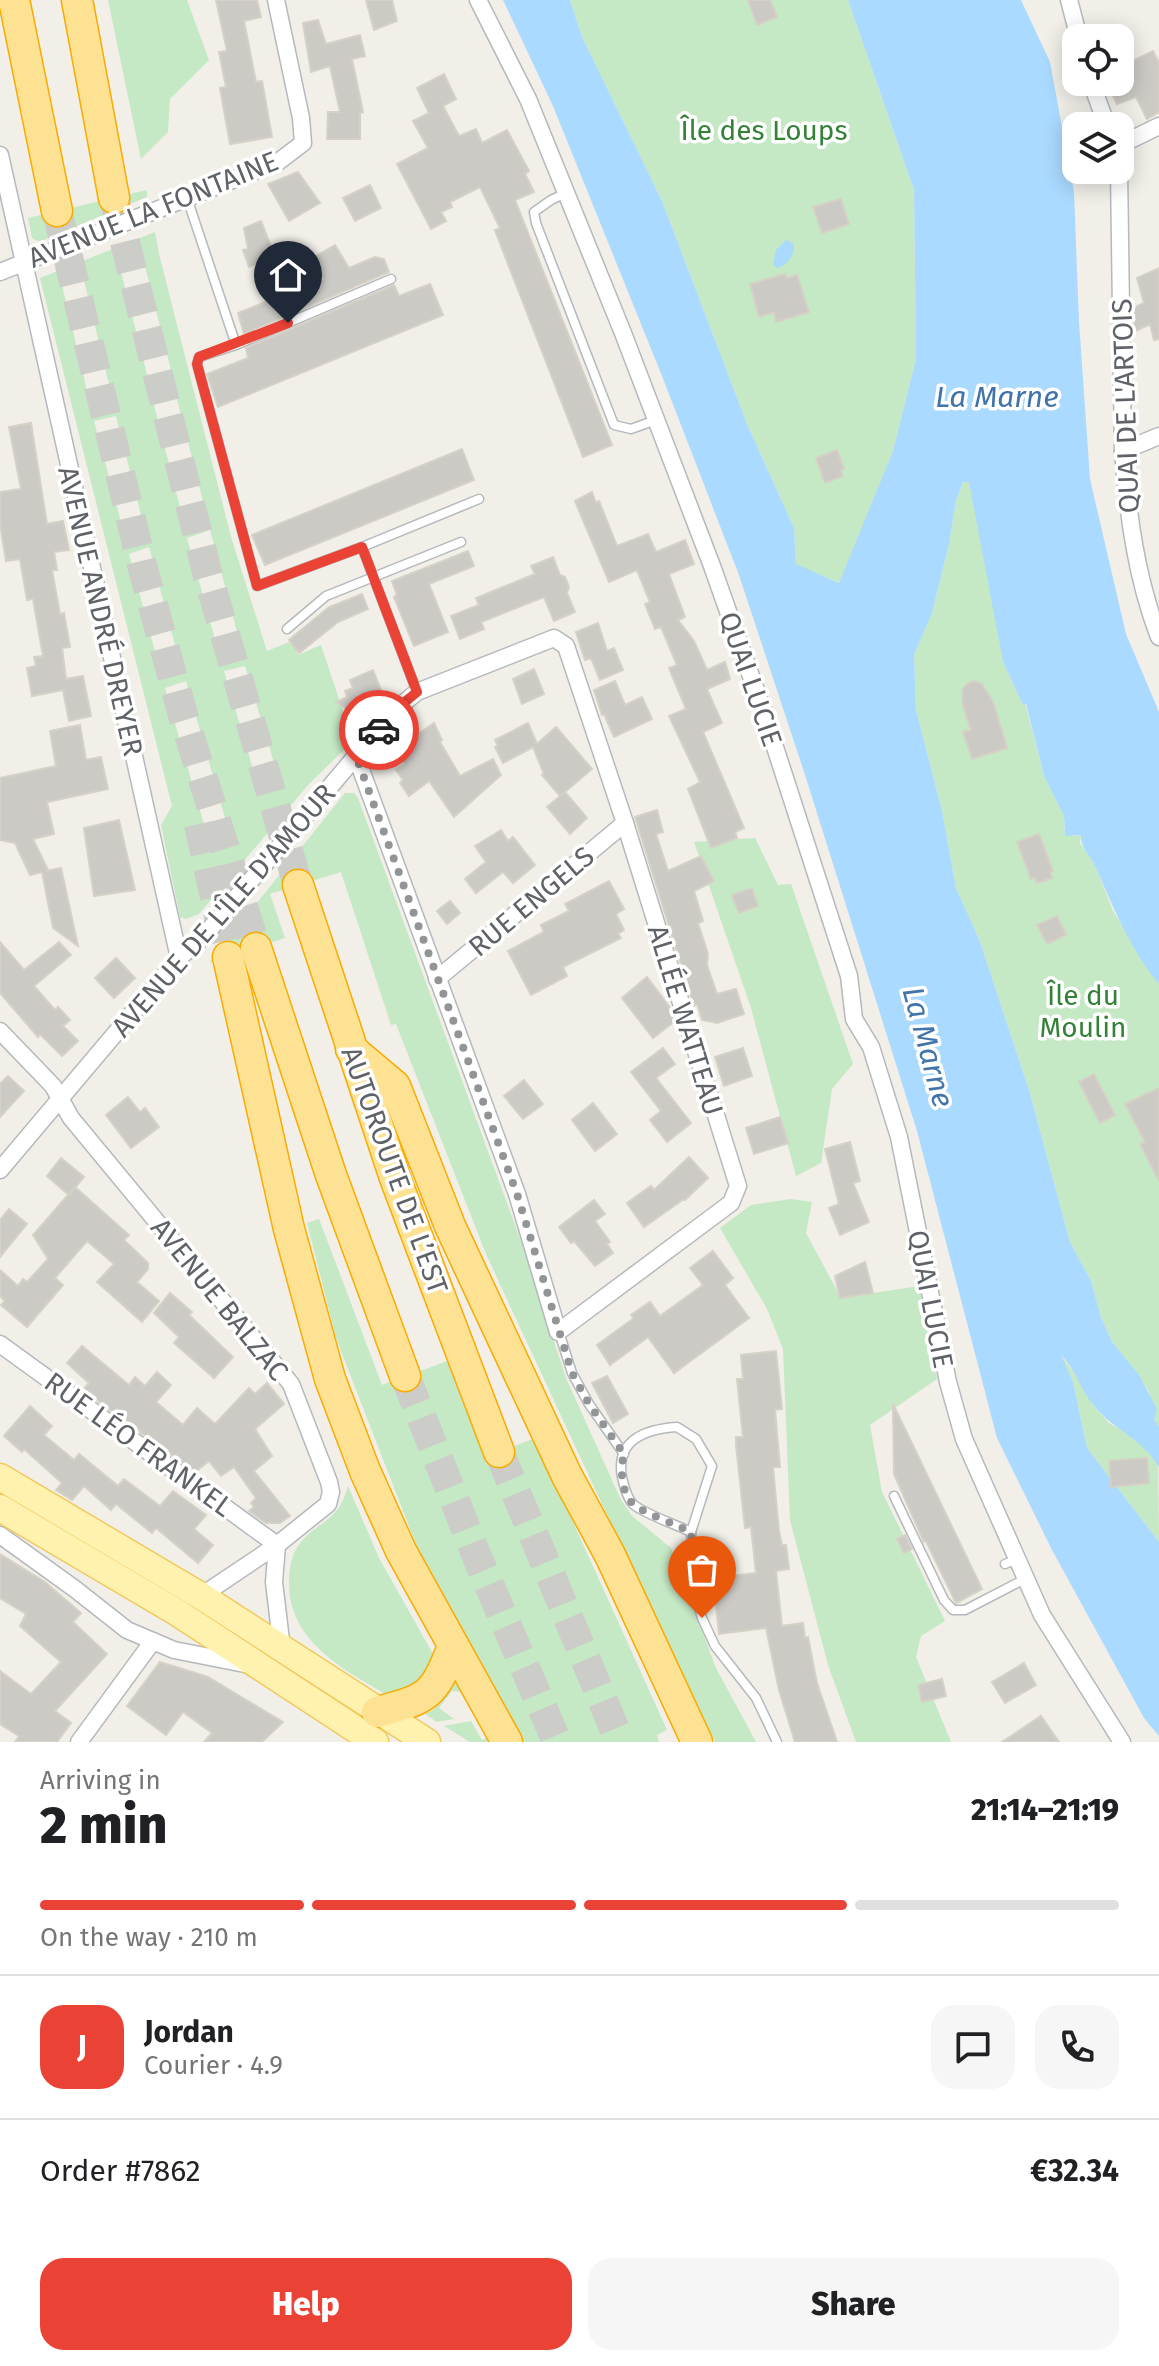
<!DOCTYPE html>
<html lang="en">
<head>
<meta charset="utf-8">
<style>
	:root { --surface:#fff; --page:#f6f6f6; --text:#202124; --muted:#757577; --line:#e0e0e0; --accent:#ea4335 }
	body { margin:0; font-family:"Fira Sans",sans-serif; background:var(--page); color:var(--text); height:100vh; display:flex; flex-direction:column; font-size:30px; white-space:nowrap }
	* { box-sizing:border-box; margin:0 }
	p { font-size:26px; color:var(--muted) }
	.icon { flex:none; width:44px; height:44px; fill:none; stroke:currentColor; stroke-width:2; stroke-linecap:round; stroke-linejoin:round }
	.map { position:relative; height:1742px; overflow:hidden }
	.drawer { display:flex; flex-direction:column; background:var(--surface); flex:1 }
	.drawer>* { flex:none }
	.fabs { position:absolute; left:1062px; top:24px; display:grid; gap:16px }
	.fabs a { display:grid; place-items:center; width:72px; height:72px; border-radius:16px; background:var(--surface); box-shadow:0 4px 20px #0003; font-size:40px }
	.pin { position:absolute; display:grid; place-items:center; width:68px; height:68px; color:#fff; margin:-82px -34px; border-radius:50% 50% 50% 0; rotate:-45deg; box-shadow:0 0 8px #0007 }
	.pin .icon { rotate:45deg }
	.courier { position:absolute; display:grid; place-items:center; width:80px; height:80px; margin:-40px; border:6px solid #ea4335; border-radius:50%; background:#fff; color:#222; box-shadow:0 2px 10px #0007 }
	.head em { font-style:normal; font-weight:800 }
	.head div { display:flex; flex-direction:column-reverse }
	.head { display:flex; align-items:center; justify-content:space-between; height:136px; padding:0 40px }
	h1 { font-size:52px; font-weight:800; line-height:60px }
	.bar { display:grid; grid-template-columns:repeat(4,1fr); gap:12px 8px; align-content:center; height:96px; padding:0 40px }
	.bar i { height:10px; border-radius:6px; background:var(--line) }
	.bar .on { background:var(--accent) }
	.bar p { grid-column:span 4 }
	.line { display:flex; align-items:center; gap:20px; padding:0 40px; border-top:2px solid var(--line) }
	.line div { flex:1 }
	.round { display:grid; place-items:center; flex:none; width:84px; height:84px; border-radius:24px; background:var(--page) }
	.button { display:flex; gap:16px; margin-top:auto; padding:16px 40px }
	.button a { flex:1; height:92px; border-radius:24px; background:var(--accent); color:#fff; font-size:32px; font-weight:800; line-height:92px; text-align:center }
	.button a+a { background:var(--page); color:var(--text) }
	.map>svg:first-child { display:block }
	.green { fill:#c5e8c5; fill-rule:evenodd }
	.water { fill:#aadaff }
	.building { fill:#cccac5; stroke:#d6d1c6; stroke-width:2 }
	.lines { fill:none; stroke-linecap:round; stroke-linejoin:round }
	.highway-tunnel { stroke:#ccccc8; stroke-width:30; stroke-dasharray:30 15; stroke-linecap:butt }
	.lane-casing { stroke:#b5b8bc; stroke-width:11 }
	.street-casing { stroke:#b5b8bc; stroke-width:19 }
	.primary-casing { stroke:#f2c960; stroke-width:29 }
	.highway-casing { stroke:#f9ab00; stroke-width:33 }
	.lane { stroke:#fff; stroke-width:8 }
	.street { stroke:#fff; stroke-width:16 }
	.primary { stroke:#fff2af; stroke-width:26 }
	.highway { stroke:#fde293; stroke-width:30 }
	.done { stroke:#929495; stroke-width:8; stroke-dasharray:0 14.4 }
	.route { stroke:#ea4335; stroke-width:10 }
	.labels { text-anchor:middle; stroke-width:7; stroke-linejoin:round; paint-order:stroke }
	.park-label { font-size:28px; fill:#348238; stroke:#fff }
	.street-label { font-size:28px; fill:#5f6368; stroke:#fff }
	.water-label { font-size:30px; font-style:italic; fill:#4174aa; stroke:#fff }
</style>
</head>
<body>
<div class="map">
<svg width="1159" height="1742" viewBox="0 0 1159 1742">
	<rect width="100%" height="100%" fill="#f1efe8"/>
	<g class="green">
		<path d="M108,0H187L209,60L170,99L168,132L141,159Z"/>
		<path d="M570,0H848L914,190L916,359L893,451L840,583L796,565L794,528L747,424L662,201L582,37Z"/>
		<path d="M147,190V197L39,242L32,238L28,218Z"/>
		<path d="M155,232L159,254L231,537L267,651L292,641L298,655L321,645L353,741L308,785L199,914L186,919L180,917L161,825L172,806L40,278ZM145,266L174,382L151,390L121,272ZM84,280L112,397L90,403L62,285ZM177,399L207,517L184,523L154,405ZM116,416L145,531L125,537L94,421ZM210,530L242,651L220,657L187,538ZM149,547L180,664L160,670L129,554ZM245,666L280,783L259,789L224,671ZM186,681L233,846L212,853L165,688Z"/>
		<path d="M963,482H970L972,488L1003,662L1023,705L1025,703L1044,776L1064,816V829L1074,836L1081,835L1080,843L1095,865L1113,911L1159,984V1427L1154,1419L1148,1390L1112,1342L1101,1317L1091,1281L1070,1242L1029,1090L979,939L956,888L942,811L916,710L914,655L932,613L949,544L956,501Z"/>
		<path d="M345,793H354L358,798L525,1252L566,1378L620,1498L632,1516L671,1548L716,1668L756,1742H715L653,1614L486,1254L396,1024L391,1025L341,872L270,894L285,938L209,963Z"/>
		<path d="M755,838L778,885L791,884L853,1064L832,1089L821,1163L796,1176L751,1008L694,842Z"/>
		<path d="M791,1199L812,1202L806,1233L841,1298L919,1286L937,1379L870,1425L882,1492L945,1621L921,1636L916,1657L951,1742H856L828,1665L790,1520L783,1349L767,1309L720,1228L751,1205Z"/>
		<path d="M319,1219L382,1385L453,1359L499,1452L535,1438L667,1730L657,1735L659,1742H522L417,1547L336,1338L307,1223Z"/>
		<path d="M1060,1354L1073,1371L1092,1404L1109,1423L1137,1439L1158,1464L1159,1542L1087,1448L1073,1382Z"/>
		<path d="M348,1486L379,1558L433,1654L440,1663L396,1700C350,1673 288,1644 289,1582C289,1571 291,1556 298,1546C317,1520 338,1524 348,1486Z"/>
		<path d="M453,1682H457L463,1692L452,1691L439,1708L454,1719L437,1722L425,1714L433,1710Z"/>
		<path d="M471,1721L482,1740L488,1737L491,1742H470L444,1726Z"/>
	</g>
	<g class="water">
		<path d="M503,0H570L582,37L662,201L747,424L794,528L796,564L839,583L893,451L916,359L914,190L848,0H1021L1050,62L1074,192L1079,322L1090,479L1126,634L1159,712V984C1130,949 1114,909 1096,868C1091,856 1080,848 1081,835L1065,836L1064,816L1044,776L1026,704L1023,705L1003,662L969,482H963L956,501L949,544L932,613L914,655L916,710L942,811L956,888L979,939L1029,1090L1070,1242L1091,1281L1101,1317L1112,1342L1139,1375L1157,1409L1154,1419L1159,1427V1467C1141,1437 1116,1432 1095,1407C1081,1392 1076,1369 1061,1355L1073,1382L1087,1448L1159,1542V1736L1144,1718L1052,1550L997,1438L917,1131L806,778L739,575L662,376L553,106Z"/>
		<path d="M786,240L794,244C794,255 788,265 777,268L773,265L776,250Z"/>
	</g>
	<g class="building">
		<path d="M216,0H257L261,17L244,21L256,82L262,81L272,137L230,144L220,88L226,87L219,52L227,51Z"/>
		<path d="M366,0H392L397,21L374,30Z"/>
		<path d="M748,0H770L777,17L757,25Z"/>
		<path d="M318,20L326,44L360,35L365,56L352,59L363,112L360,113V139H327L328,112H340L330,66L311,72L303,23Z"/>
		<path d="M1153,51L1159,63V112L1147,119L1136,97L1117,104L1106,82H1120V67Z"/>
		<path d="M444,74L456,99L443,106L459,136L476,129L482,143L507,130L529,171L525,174L534,192L515,200L612,445L583,457L496,233L495,230L500,228L480,187L450,202L452,207L441,212L446,221L431,229L397,164L428,148L413,121L429,113L417,88Z"/>
		<path d="M298,172L320,203L289,221L268,184Z"/>
		<path d="M370,185L381,208L355,221L343,198Z"/>
		<path d="M841,199L849,224L822,233L813,207Z"/>
		<path d="M261,221L275,256L249,267L243,250L248,249L244,228Z"/>
		<path d="M335,245L349,268L375,257L384,259L389,272L244,334L238,313L323,279L311,259Z"/>
		<path d="M1159,268V339L1154,340L1150,324L1134,332L1133,308L1144,303L1137,278Z"/>
		<path d="M785,274L787,278L797,275L809,312L776,322L774,312L759,317L750,284Z"/>
		<path d="M430,284L443,315L218,407L207,374L248,358L246,348L394,285L399,296Z"/>
		<path d="M31,423L47,524L63,521L69,550L54,552L57,570H52L60,614L64,613L70,647L62,648L66,679L83,676L91,716L69,721L63,690L32,696L27,668L36,666L34,657L43,656L33,599L27,600L20,559L6,561L0,524V492L21,489L9,427Z"/>
		<path d="M462,449L474,480L265,565L252,535Z"/>
		<path d="M837,450L844,469L840,470L843,476L825,483L816,458Z"/>
		<path d="M592,492L596,503L599,501L617,546L648,534L656,552L685,540L694,564L669,574L685,617L678,620L694,641L707,670L725,662L730,679L707,689L722,723L703,732L744,828L735,832L737,838L711,848L688,789L700,782L669,716L686,709L669,668L677,665L661,627L655,629L645,604L650,602L637,570L609,582L575,501Z"/>
		<path d="M468,551L474,566L429,584L448,632L414,646L394,597L397,595L392,581Z"/>
		<path d="M553,557L560,575L565,577L569,587L567,593L575,612L554,621L544,597L481,622L484,629L460,639L451,616L479,605L476,598L535,574L531,566Z"/>
		<path d="M362,594L368,609L338,622L299,653L289,640L329,607Z"/>
		<path d="M598,623L607,651L614,648L623,670L600,680L591,658L585,660L576,632Z"/>
		<path d="M534,669L544,694L522,704L513,679Z"/>
		<path d="M373,670L381,690L368,695L371,704L363,708L360,716L336,702L347,697L345,691L353,688L350,680Z"/>
		<path d="M615,681L625,705L642,697L652,719L614,737L604,714L602,715L594,690Z"/>
		<path d="M974,681L981,683L993,702L1007,748L972,759L963,732L971,730L962,702L963,689L967,684Z"/>
		<path d="M434,723L442,740L440,742L460,776L493,759L501,775L454,817L429,781L409,796L400,783L403,780L396,770L405,764L395,750Z"/>
		<path d="M528,723L537,744L556,727L592,769L565,792L587,818L570,834L547,807L564,793L560,796L542,775L544,774L533,747L503,763L495,747L498,746L495,740Z"/>
		<path d="M80,725L86,760L101,757L108,789L47,802L54,834L33,839L48,870L46,871L61,868L78,946L53,928L42,872L30,875L15,843L0,840V778L56,766L50,731Z"/>
		<path d="M657,810L663,832L656,834L668,871L701,856L714,881L694,891L703,921L698,923L708,954L707,965L717,994L736,989L744,1014L717,1023L702,1020L697,1004L694,1006L635,817Z"/>
		<path d="M119,820L135,890L94,896L84,828Z"/>
		<path d="M501,830L508,841L513,837L535,865L513,883L503,872L476,893L465,879L486,862L475,846Z"/>
		<path d="M1039,834L1053,871L1050,872L1052,878L1037,883L1034,877L1031,879L1017,842Z"/>
		<path d="M609,881L624,909L616,914L624,930L618,934L621,938L563,967L567,976L531,995L508,951L544,932L541,925L569,911L565,904Z"/>
		<path d="M752,888L758,906L739,913L732,895Z"/>
		<path d="M450,901L460,913L447,924L437,911Z"/>
		<path d="M1057,916L1066,935L1047,944L1037,925Z"/>
		<path d="M0,942L24,970L59,942L71,955L34,986L55,1010L58,1007L70,1020L63,1026L78,1041L62,1056L40,1034L38,1037L0,993Z"/>
		<path d="M116,958L135,978L114,998L95,978Z"/>
		<path d="M647,977L671,1009L675,1021L653,1038L622,998Z"/>
		<path d="M663,1048L675,1064L656,1078L691,1123L667,1142L650,1120L661,1111L631,1072Z"/>
		<path d="M743,1048L752,1076L724,1086L715,1057Z"/>
		<path d="M1094,1074L1115,1115L1100,1123L1079,1082Z"/>
		<path d="M8,1076L24,1091L0,1117V1084Z"/>
		<path d="M524,1080L543,1104L523,1119L504,1096Z"/>
		<path d="M1159,1088V1181L1140,1144L1145,1142L1125,1104Z"/>
		<path d="M128,1097L140,1112L145,1108L159,1127L131,1148L106,1115Z"/>
		<path d="M593,1103L617,1134L595,1151L572,1120Z"/>
		<path d="M780,1117L788,1143L754,1154L746,1128Z"/>
		<path d="M850,1142L860,1181L853,1183L869,1222L840,1235L829,1208L839,1204L825,1149Z"/>
		<path d="M689,1157L708,1178L685,1200L684,1199L644,1227L627,1203L651,1186L654,1190Z"/>
		<path d="M61,1158L84,1177L69,1195L47,1176Z"/>
		<path d="M75,1187L129,1235L124,1240L148,1263V1269L137,1282L159,1301L142,1322L97,1282L114,1264L87,1241L55,1278L63,1285L27,1327L1,1305L5,1301L0,1296V1270L18,1286L23,1279L27,1282L48,1259L33,1235Z"/>
		<path d="M594,1200L605,1214L595,1221L610,1242L607,1244L613,1253L595,1266L574,1241L571,1243L559,1227Z"/>
		<path d="M9,1209L27,1224L0,1257V1220Z"/>
		<path d="M713,1251L733,1278L725,1285L749,1318L674,1373L648,1337L610,1365L597,1345L634,1318L631,1315L650,1302L660,1316L703,1285L690,1268Z"/>
		<path d="M865,1262L873,1293L840,1298L835,1276Z"/>
		<path d="M170,1293L192,1312L189,1315L233,1357L214,1378L174,1343L179,1337L154,1313Z"/>
		<path d="M82,1346L129,1385L135,1377L145,1386L157,1372L171,1385L156,1402L183,1425L197,1408L215,1424L249,1388L255,1394L267,1383L284,1404L255,1429L272,1456L254,1471L290,1516L280,1523H266L249,1511L254,1507L251,1503L256,1498L234,1467L221,1476L209,1461L195,1472L83,1390L89,1383L67,1363Z"/>
		<path d="M776,1351L782,1409L775,1410L780,1467H773L779,1531L782,1545H786L789,1569L776,1571L782,1626L803,1623L805,1638L808,1637L817,1683L837,1742H795L779,1690L766,1628L719,1634L713,1578L756,1573L751,1527L745,1528L736,1445V1437H743L737,1379H743L741,1355Z"/>
		<path d="M607,1376L628,1414L613,1423L592,1383Z"/>
		<path d="M893,1404L982,1589L956,1603L926,1541L924,1542L894,1474Z"/>
		<path d="M30,1406L52,1426L44,1435L74,1460L79,1454L118,1486L124,1479L160,1506L173,1491L206,1515L194,1529L213,1545L198,1563L156,1528L152,1533L116,1504L111,1510L84,1486L72,1500L56,1490L62,1483L24,1449L22,1452L4,1436Z"/>
		<path d="M1147,1458L1149,1483L1111,1487L1109,1461Z"/>
		<path d="M905,1535L912,1549L904,1553L897,1539Z"/>
		<path d="M0,1554L45,1582L81,1613L73,1622L107,1654L55,1711L71,1723L57,1742H15L19,1736L0,1724V1671L31,1694L61,1662L20,1626L26,1614L0,1598Z"/>
		<path d="M160,1662L208,1677L283,1722L262,1742H204L212,1733L183,1712L166,1735L127,1706Z"/>
		<path d="M1024,1663L1036,1685L1005,1703L992,1682Z"/>
		<path d="M942,1679L946,1696L922,1702L918,1685Z"/>
		<path d="M1041,1716L1059,1742H1002Z"/>
	</g>
	<g class="lines">
		<g class="highway-tunnel">
			<path d="M114,198L208,576L298,885"/>
			<path d="M57,211L142,565L183,715L256,948"/>
			<path d="M199,824L228,957"/>
			<path d="M405,1376L478,1559L557,1742"/>
			<path d="M499,1452L620,1742"/>
		</g>
		<defs>
			<g id="lane">
				<path d="M566,193L551,200L534,212L536,223L614,425L631,429L656,420"/>
				<path d="M187,198L236,345L199,357L197,364L257,586L362,547L479,499"/>
				<path d="M236,345L391,279"/>
				<path d="M362,547L417,692"/>
				<path d="M287,629L326,596L461,542"/>
				<path d="M559,1332L572,1373L589,1404L624,1454"/>
				<path d="M677,1427L696,1439L712,1466L691,1532C675,1524 647,1515 634,1505C627,1499 624,1486 622,1477C615,1439 647,1429 677,1427Z"/>
				<path d="M894,1496L944,1600L953,1610H965L1025,1579"/>
				<path d="M691,1532L694,1589L702,1618L715,1646L756,1698L777,1742"/>
				<path d="M1005,1564L1017,1559"/>
			</g>
			<g id="street">
				<path d="M478,0L528,99L623,333L712,566L763,710L849,976L854,1019L871,1047L899,1137L948,1382L964,1439L1042,1615L1122,1742"/>
				<path d="M1069,0L1079,38"/>
				<path d="M1091,82L1107,126"/>
				<path d="M1120,145L1159,126"/>
				<path d="M0,155L179,958"/>
				<path d="M1119,170L1123,451C1128,515 1136,577 1159,637"/>
				<path d="M0,272L278,162L303,143L301,118L276,0"/>
				<path d="M1123,451L1159,436"/>
				<path d="M437,979L625,823"/>
				<path d="M0,1031L53,1086L71,1118L291,1384L329,1482L331,1492L328,1504L277,1545L201,1596"/>
				<path d="M0,1170L179,958L203,937L356,756L400,706L417,692L554,638L566,646L625,823L738,1186L731,1203L558,1332L517,1194L356,756"/>
				<path d="M0,1344L277,1545"/>
				<path d="M0,1535L75,1589L127,1630L174,1650L245,1664"/>
				<path d="M277,1545L274,1582L282,1649"/>
				<path d="M79,1742L153,1641"/>
			</g>
			<g id="primary">
				<path d="M0,1477L201,1596L427,1742"/>
				<path d="M0,1508L178,1613L375,1742"/>
			</g>
			<g id="highway">
				<path d="M14,0L57,211"/>
				<path d="M77,0L114,198"/>
				<path d="M298,885L395,1178L499,1452"/>
				<path d="M256,948L331,1175L405,1376"/>
				<path d="M228,957L289,1229L330,1379L365,1471L401,1551L507,1742"/>
				<path d="M351,1049L395,1086L450,1226L567,1476L610,1555L697,1742"/>
				<path d="M377,1712C428,1699 434,1696 453,1646"/>
			</g>
		</defs>
		<use href="#lane" class="lane-casing"/>
		<use href="#street" class="street-casing"/>
		<use href="#primary" class="primary-casing"/>
		<use href="#highway" class="highway-casing"/>
		<use href="#lane" class="lane"/>
		<use href="#street" class="street"/>
		<use href="#primary" class="primary"/>
		<use href="#highway" class="highway"/>
	</g>
	<g class="lines">
		<path class="done" d="M379,730L356,756L517,1194L572,1373L589,1404L624,1454C620,1468 621,1491 632,1503C639,1511 679,1526 691,1532L694,1589L702,1618"/>
		<path class="route" d="M288,323L199,357L197,364L257,586L362,547L417,692L400,706L379,730"/>
	</g>
	<g class="labels">
		<g class="park-label">
			<text x="764" y="140">Île des Loups</text>
			<text x="1083" y="1005">Île du<tspan x="1083" dy="32">Moulin</tspan></text>
		</g>
		<g class="street-label">
			<text transform="translate(153 209) rotate(-22)" y="10">AVENUE LA FONTAINE</text>
			<text transform="translate(1125 406) rotate(-92)" y="10">QUAI DE L'ARTOIS</text>
			<text transform="translate(101 611) rotate(77)" y="10">AVENUE ANDRÉ DREYER</text>
			<text transform="translate(751 679) rotate(71)" y="10">QUAI LUCIE</text>
			<text transform="translate(531 901) rotate(-40)" y="10">RUE ENGELS</text>
			<text transform="translate(223 910) rotate(-49)" y="10">AVENUE DE L'ÎLE D'AMOUR</text>
			<text transform="translate(686 1020) rotate(73)" y="10">ALLÉE WATTEAU</text>
			<text transform="translate(395 1170) rotate(70)" y="10">AUTOROUTE DE L’EST</text>
			<text transform="translate(220 1299) rotate(51)" y="10">AVENUE BALZAC</text>
			<text transform="translate(931 1299) rotate(79)" y="10">QUAI LUCIE</text>
			<text transform="translate(139 1444) rotate(36)" y="10">RUE LÉO FRANKEL</text>
		</g>
		<g class="water-label">
			<text x="997" y="407">La Marne</text>
			<text transform="translate(928 1047) rotate(75)" y="10">La Marne</text>
		</g>
	</g>
</svg>
<div class="fabs">
<a><svg class="icon" aria-label="locate" viewBox="0 0 24 24"><circle cx="12" cy="12" r="6"/><path d="M12 2v4M12 18v4M2 12h4M18 12h4"/></svg></a>
<a><svg class="icon" aria-label="layers" viewBox="0 0 24 24"><path d="M12 4l9 5-9 5-9-5zM3 14l9 5 9-5"/></svg></a>
</div>
<div class="pin" style="left:702px;top:1618px;background:#ea580c"><svg class="icon" aria-label="bag" viewBox="0 0 24 24"><path d="M5 8h14l-1 12H6zM9 8a3 3 0 0 1 6 0"/></svg></div>
<div class="pin" style="left:288px;top:323px;background:#1f2937"><svg class="icon" aria-label="home" viewBox="0 0 24 24"><path d="M3 11l9-7 9 7M6 9v11h12V9"/></svg></div>
<div class="courier" style="left:379px;top:730px"><svg class="icon" aria-label="car" viewBox="0 0 24 24"><path d="M5 17H2v-5l4-1 3-4h7l3 4 3 1v5h-3M9 17h6M6 11h13"/><circle cx="7" cy="17" r="2"/><circle cx="17" cy="17" r="2"/></svg></div>
</div>
<section class="drawer">
<div class="head"><div><h1>2 min</h1><p>Arriving in</p></div><em>21:14–21:19</em></div>
<div class="bar"><i class="on"></i><i class="on"></i><i class="on"></i><i></i><p>On the way · 210 m</p></div>
<div class="line" style="height:144px"><b class="round" style="background:var(--accent);color:#fff">J</b><div><b>Jordan</b><p>Courier · 4.9</p></div><a class="round"><svg class="icon" aria-label="chat" viewBox="0 0 24 24"><path d="M4 5h16v11H9l-5 4z"/></svg></a><a class="round"><svg class="icon" aria-label="phone" viewBox="0 0 24 24"><path d="M5 4h4l2 5-3 2q2 4 5 5l2-3 5 2v4C11 20 4 13 5 4z"/></svg></a></div>
<div class="line" style="height:104px"><div>Order #7862</div><b>€32.34</b></div>
<div class="button"><a>Help</a><a>Share</a></div>
</section>
</body>
</html>
